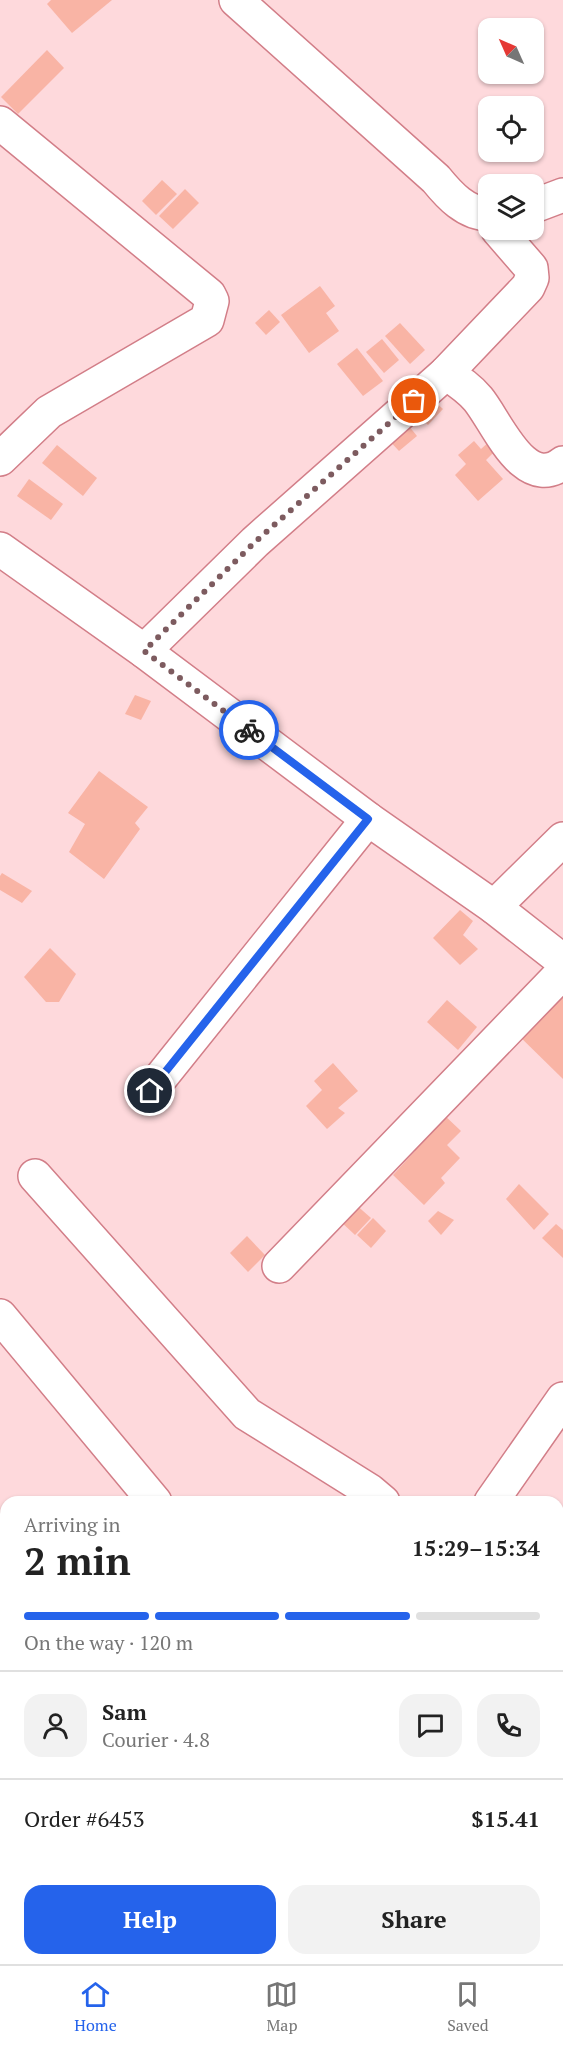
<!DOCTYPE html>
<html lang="en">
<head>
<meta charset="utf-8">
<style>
	:root { --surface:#fff; --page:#f2f2f2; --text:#222; --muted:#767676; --line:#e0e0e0; --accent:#2563eb }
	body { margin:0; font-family:"PT Serif",serif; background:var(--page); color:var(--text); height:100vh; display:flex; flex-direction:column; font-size:22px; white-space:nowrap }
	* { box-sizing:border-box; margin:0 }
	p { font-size:20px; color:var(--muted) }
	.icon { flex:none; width:33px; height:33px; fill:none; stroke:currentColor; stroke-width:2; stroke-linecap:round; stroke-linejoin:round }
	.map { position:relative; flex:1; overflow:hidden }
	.side { position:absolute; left:0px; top:1496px; width:564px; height:470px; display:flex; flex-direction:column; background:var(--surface); border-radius:18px 18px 0 0; box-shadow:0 2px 4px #0004 }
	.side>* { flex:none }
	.needle { width:39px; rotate:315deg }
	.controls { position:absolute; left:478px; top:18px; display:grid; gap:12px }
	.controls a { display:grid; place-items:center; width:66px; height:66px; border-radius:12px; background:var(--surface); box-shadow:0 2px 4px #0004; font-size:30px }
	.pin { position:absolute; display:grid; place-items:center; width:51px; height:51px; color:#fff; margin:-26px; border:3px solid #fff; border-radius:50%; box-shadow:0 2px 6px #0007 }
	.courier { position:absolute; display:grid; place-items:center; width:60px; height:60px; margin:-30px; border:4px solid #2563eb; border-radius:50%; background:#fff; color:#222; box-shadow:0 2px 8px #0007 }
	.overview em { font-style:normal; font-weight:800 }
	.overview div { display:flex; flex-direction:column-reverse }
	.overview { display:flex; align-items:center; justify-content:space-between; height:102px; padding:0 24px }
	h1 { font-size:39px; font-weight:800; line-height:45px }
	.bar { display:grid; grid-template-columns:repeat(4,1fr); gap:9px 6px; align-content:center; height:72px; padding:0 24px }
	.bar i { height:8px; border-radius:4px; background:var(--line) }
	.bar .active { background:var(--accent) }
	.bar p { grid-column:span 4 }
	.line { display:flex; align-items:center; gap:15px; padding:0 24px; border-top:2px solid var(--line) }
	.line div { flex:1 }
	.round { display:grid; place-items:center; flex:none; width:63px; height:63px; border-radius:18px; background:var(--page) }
	.primary-button { display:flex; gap:12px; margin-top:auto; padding:12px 24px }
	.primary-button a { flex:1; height:69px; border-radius:18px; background:var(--accent); color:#fff; font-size:24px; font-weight:800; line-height:69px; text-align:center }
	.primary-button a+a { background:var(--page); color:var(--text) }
	.tabs { display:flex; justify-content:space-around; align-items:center; height:84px; border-top:2px solid var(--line); background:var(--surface); font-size:16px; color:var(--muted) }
	.tabs a { display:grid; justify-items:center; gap:3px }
	.tabs .active { color:var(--accent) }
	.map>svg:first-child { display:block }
	.building { fill:#f9b4a5 }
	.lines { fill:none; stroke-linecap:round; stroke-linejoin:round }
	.minor-casing { stroke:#d27e88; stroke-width:36 }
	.minor { stroke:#fff; stroke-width:33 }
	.done { stroke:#7d5b5f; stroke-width:6; stroke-dasharray:0 10.8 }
	.route { stroke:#2563eb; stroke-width:8 }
</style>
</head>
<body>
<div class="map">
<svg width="563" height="1964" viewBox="0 0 563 1964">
	<rect width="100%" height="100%" fill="#fed9dc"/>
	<g class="building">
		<path d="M51,0H112L72,33L47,4Z"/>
		<path d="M47,50L64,68L18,114L1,97Z"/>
		<path d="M162,180L177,194L156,215L142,201Z"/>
		<path d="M185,189L199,203L173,229L159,216Z"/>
		<path d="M320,286L335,306L326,313L339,331L309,353L281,315Z"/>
		<path d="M269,310L280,322L266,335L255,323Z"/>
		<path d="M400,323L425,350L410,364L385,336Z"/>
		<path d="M382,339L399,360L384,373L366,352Z"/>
		<path d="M357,348L383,381L363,396L337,364Z"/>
		<path d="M426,394L443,409L428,425L412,410Z"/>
		<path d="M404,420L417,436L399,451L385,436Z"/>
		<path d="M474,441L481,449L490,441L497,449L486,460L503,479L478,501L455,475L466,464L458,455Z"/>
		<path d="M57,445L97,478L83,496L42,463Z"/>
		<path d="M29,479L63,504L51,520L17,496Z"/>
		<path d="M135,695L151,701L141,720L125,714Z"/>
		<path d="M99,771L148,807L135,823L140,829L104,879L69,852L85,824L68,813Z"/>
		<path d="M2,873L32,891L22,903L0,890V876Z"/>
		<path d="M460,910L473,921L463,935L478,949L460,965L433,938Z"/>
		<path d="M50,948L76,974L59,1002H46L24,977Z"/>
		<path d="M563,978V1079L512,1029Z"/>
		<path d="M447,1000L477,1027L458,1050L427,1022Z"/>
		<path d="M333,1063L358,1091L338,1108L345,1113L327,1129L306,1106L322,1090L314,1081Z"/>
		<path d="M443,1114L461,1131L447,1145L460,1158L441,1178L445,1183L424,1205L393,1175L415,1151L411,1147Z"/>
		<path d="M519,1184L549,1214L534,1230L506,1199Z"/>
		<path d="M354,1203L371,1218L355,1235L339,1220Z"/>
		<path d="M438,1211L454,1220L441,1235L428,1221Z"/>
		<path d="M373,1218L386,1231L371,1248L357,1235Z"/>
		<path d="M556,1224L563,1230V1258L542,1238Z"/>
		<path d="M247,1236L265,1255L248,1272L230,1253Z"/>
	</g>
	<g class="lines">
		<defs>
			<g id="minor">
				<path d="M236,0L436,179C449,195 466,214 489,214"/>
				<path d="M0,123L209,295L212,301L207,320L49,412L0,459"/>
				<path d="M534,206L563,195"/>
				<path d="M446,373C458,381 469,388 478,399C497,422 524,493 563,463"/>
				<path d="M0,549L144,651L368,819L494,907L563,961"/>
				<path d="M144,651L255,542L446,373L528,287L532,278L531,268L498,230"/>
				<path d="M494,907L563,839"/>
				<path d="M150,1091L368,819"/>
				<path d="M35,1176L247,1414L370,1491L383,1502"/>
				<path d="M279,1266L563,972"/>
				<path d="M0,1316L155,1502"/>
				<path d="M491,1502L563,1399"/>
				<path d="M0,1710L6,1708"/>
				<path d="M558,1780L563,1778"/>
				<path d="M148,1964L154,1959"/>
			</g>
		</defs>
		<use href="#minor" class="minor-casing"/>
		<use href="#minor" class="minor"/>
	</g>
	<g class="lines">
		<path class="done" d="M249,730L144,651L255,542L414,401"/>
		<path class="route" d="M150,1091L368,819L249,730"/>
	</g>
</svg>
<div class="controls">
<a><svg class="needle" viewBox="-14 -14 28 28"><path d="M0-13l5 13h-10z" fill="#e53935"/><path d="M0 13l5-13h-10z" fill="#767676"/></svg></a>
<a><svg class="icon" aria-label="locate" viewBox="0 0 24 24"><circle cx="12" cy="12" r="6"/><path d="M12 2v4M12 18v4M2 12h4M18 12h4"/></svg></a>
<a><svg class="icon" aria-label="layers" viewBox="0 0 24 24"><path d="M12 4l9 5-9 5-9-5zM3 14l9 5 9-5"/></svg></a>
</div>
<div class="pin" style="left:414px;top:401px;background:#ea580c"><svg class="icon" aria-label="bag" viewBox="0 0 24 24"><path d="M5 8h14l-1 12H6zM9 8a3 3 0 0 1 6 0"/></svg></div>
<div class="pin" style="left:150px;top:1091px;background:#1f2937"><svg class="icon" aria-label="home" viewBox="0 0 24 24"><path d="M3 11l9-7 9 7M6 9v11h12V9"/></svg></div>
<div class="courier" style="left:249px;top:730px"><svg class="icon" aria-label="bike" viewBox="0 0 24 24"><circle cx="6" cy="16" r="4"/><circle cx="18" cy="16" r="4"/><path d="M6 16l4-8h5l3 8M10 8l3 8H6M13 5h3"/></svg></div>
<section class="side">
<div class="overview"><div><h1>2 min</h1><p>Arriving in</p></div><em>15:29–15:34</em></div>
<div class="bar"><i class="active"></i><i class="active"></i><i class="active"></i><i></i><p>On the way · 120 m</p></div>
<div class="line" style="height:108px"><a class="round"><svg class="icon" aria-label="person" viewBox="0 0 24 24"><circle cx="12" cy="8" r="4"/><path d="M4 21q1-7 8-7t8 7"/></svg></a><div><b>Sam</b><p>Courier · 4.8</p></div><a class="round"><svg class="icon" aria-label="chat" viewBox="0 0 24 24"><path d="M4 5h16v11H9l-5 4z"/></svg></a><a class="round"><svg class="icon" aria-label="phone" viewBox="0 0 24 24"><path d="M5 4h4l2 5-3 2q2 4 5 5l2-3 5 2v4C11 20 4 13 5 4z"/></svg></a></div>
<div class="line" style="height:78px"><div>Order #6453</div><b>$15.41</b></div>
<div class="primary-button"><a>Help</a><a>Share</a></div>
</section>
</div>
<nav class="tabs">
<a class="active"><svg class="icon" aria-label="home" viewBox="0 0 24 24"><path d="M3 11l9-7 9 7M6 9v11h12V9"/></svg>Home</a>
<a><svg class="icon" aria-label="map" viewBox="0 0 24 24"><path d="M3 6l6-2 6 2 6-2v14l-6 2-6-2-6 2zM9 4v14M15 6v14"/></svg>Map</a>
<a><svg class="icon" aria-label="saved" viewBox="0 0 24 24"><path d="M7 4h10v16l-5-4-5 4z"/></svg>Saved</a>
</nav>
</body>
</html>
